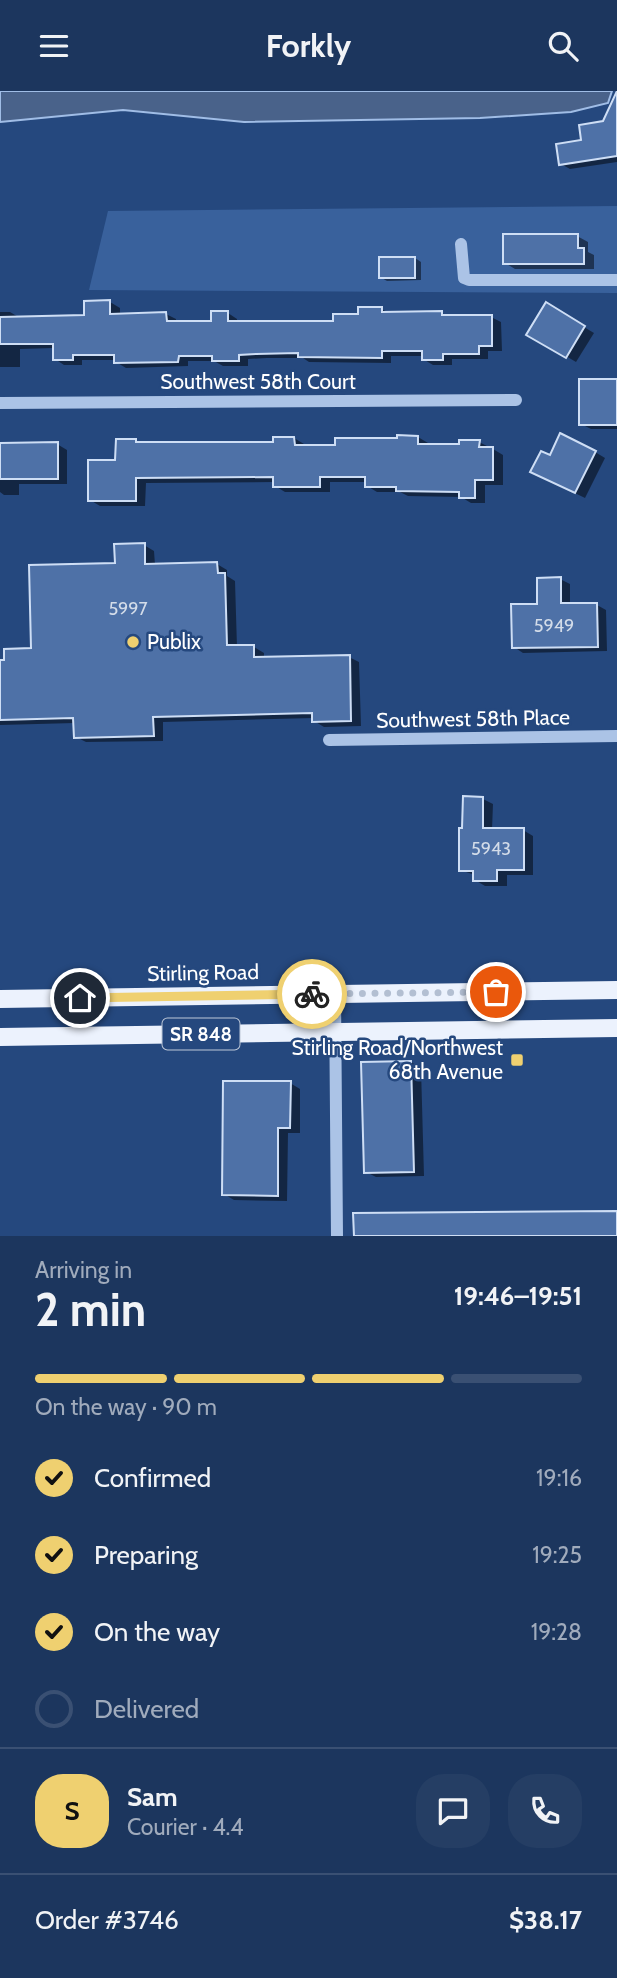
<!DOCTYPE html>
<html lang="en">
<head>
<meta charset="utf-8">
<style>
	:root { --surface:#1c365e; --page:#253e64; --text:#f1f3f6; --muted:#a0abbc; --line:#3a5073; --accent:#efd070 }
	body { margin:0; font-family:Cabin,sans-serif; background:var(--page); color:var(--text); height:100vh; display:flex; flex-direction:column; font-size:26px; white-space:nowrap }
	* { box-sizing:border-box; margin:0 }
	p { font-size:23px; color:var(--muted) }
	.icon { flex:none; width:38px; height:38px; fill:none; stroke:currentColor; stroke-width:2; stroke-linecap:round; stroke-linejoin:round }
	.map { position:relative; height:1145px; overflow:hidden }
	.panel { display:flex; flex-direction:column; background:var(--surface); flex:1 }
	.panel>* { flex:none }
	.pin { position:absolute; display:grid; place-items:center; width:60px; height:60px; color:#fff; margin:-30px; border:4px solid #fff; border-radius:50%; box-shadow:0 2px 7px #0007 }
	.courier { position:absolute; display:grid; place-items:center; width:70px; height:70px; margin:-35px; border:5px solid #efd070; border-radius:50%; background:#fff; color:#222; box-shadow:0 2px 9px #0007 }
	.head em { font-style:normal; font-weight:800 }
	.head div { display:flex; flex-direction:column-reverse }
	.head { display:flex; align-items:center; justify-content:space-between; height:119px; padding:0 35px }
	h1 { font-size:46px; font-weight:800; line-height:52px }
	.bar { display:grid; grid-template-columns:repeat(4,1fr); gap:10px 7px; align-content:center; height:84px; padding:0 35px }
	.bar i { height:9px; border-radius:5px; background:var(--line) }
	.bar .selected { background:var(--accent) }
	.bar p { grid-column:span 4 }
	.line { display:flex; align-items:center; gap:18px; padding:0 35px; border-top:2px solid var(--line) }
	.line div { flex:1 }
	.round { display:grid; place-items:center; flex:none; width:74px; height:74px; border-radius:28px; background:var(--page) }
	ol { padding:0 35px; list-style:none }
	li { display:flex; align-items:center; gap:21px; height:77px }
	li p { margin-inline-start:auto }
	li .icon { padding:7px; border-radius:50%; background:var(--accent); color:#111; stroke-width:4 }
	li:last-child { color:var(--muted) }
	li i { width:38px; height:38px; border:4px solid var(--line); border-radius:50% }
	header { display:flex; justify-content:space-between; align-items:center; height:91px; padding:0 35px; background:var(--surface); font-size:32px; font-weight:800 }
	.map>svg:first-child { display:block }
	.green { fill:#39619c }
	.water { fill:#49628a; stroke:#a0bde6; stroke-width:2 }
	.shadow { fill:#0007 }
	.building { fill:#4e71a7; stroke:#cedef5; stroke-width:2 }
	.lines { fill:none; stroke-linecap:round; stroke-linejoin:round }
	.minor { stroke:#abc3e6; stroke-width:12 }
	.major { stroke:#ecf2fd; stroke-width:18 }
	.done { stroke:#b3bfd2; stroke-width:7; stroke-dasharray:0 12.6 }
	.route { stroke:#efd070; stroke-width:9 }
	.poi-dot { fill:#efd070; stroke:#25487e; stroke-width:2.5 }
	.labels { text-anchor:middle; stroke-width:5; stroke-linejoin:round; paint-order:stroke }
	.number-label { font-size:18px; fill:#d3dce9 }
	.shield { fill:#25487e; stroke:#bec8d8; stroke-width:2 }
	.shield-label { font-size:19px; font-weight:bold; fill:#fff }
	.street-label { font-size:21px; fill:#fff; stroke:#25487e }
	.poi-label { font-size:21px; fill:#fff; stroke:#25487e; text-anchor:start }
</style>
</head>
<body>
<header><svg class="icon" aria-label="menu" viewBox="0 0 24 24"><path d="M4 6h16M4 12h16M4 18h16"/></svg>Forkly<svg class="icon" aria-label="search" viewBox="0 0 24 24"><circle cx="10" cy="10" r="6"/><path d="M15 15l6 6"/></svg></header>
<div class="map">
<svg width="617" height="1145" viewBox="0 0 617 1145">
	<rect width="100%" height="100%" fill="#25487e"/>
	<path class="green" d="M617,115V202L89,199L108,120Z"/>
	<path class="water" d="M0,0H612L608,12L571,21L480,27L244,31L123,19L0,31Z"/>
	<g class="shadow">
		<path d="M617,7V71L570,78L561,73L605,32Z"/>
		<path d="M577,145L588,151V161L594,164V178H515L505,172Z"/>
		<path d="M415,167L421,171V189L387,190L380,186Z"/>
		<path d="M110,211L120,217V224L166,223L176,228V232H213L228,222L237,228V232H335L381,218L390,222H442L449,226H491L501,231L502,260H488V268H452V274H433L423,268V265H391V272L309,271L303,267H267L248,268V275H223L214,270H188V275L126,277L116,271V269H82V274H64L55,268L54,257L20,258V276H0V221H10L20,227L86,226Z"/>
		<path d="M547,214L594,242L576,271L529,243Z"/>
		<path d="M617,290V338H591L581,333Z"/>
		<path d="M418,346L428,352L427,354L461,355L479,351L493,358L503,364V394H485V412H471L461,406L408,405L400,401H377L367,395V391H330V401H285L275,395V391L146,392L145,415H100L90,409L136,350L140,352H274L294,347L304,353V356L337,355V349Z"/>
		<path d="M0,352L57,353L67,359V393H19V404H4L0,401Z"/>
		<path d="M595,361L605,367L585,407L542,386L550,366Z"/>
		<path d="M144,454L154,460L155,474L217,473L227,479V485L235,490L237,556H254L264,562V568L349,566L359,571L361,635L324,636L314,630V627L163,631V650L86,651L76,646L75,632L0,634V570L33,559L117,474Z"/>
		<path d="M560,488L570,493V514H597L606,519L607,560L523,562L514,556L539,515Z"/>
		<path d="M483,708L493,713L492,739H523L533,745V784H507V795H485L475,789V784L460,779L464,738Z"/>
		<path d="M411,971L421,977L424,1085L376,1086L366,1081Z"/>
		<path d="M290,992L300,998V1042H288L287,1110L234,1109L224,1103Z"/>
	</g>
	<g class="building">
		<path d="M617,0V65L559,74L556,53L581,49L579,34L603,30Z"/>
		<path d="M503,143H578V157H584V173H503Z"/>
		<rect x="379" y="166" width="36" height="21"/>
		<path d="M110,209V223L166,221L167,230H211V220H228V230H333V223H358V216H382V221L442,220V224H492V255H479V263H443V269H422V260H382V267L298,266V262L256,263L239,264V270H212V265H179L178,271L114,272V264H73V269H53V253H0V226L84,224V210Z"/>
		<path d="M546,211L585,235L566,267L526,244Z"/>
		<rect x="579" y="288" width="38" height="46"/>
		<path d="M560,342L596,360L575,402L530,381L541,360L550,364Z"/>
		<path d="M397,344L418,345V353H459V349H480L479,356H493V389H475V407H459V401L396,400V396H365V386H320V396H273V386L136,387V410H88V369H115L116,348H136V351H273V346H294L295,354H335V347H397Z"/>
		<path d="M58,351V388H0V352Z"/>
		<path d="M145,452V473L217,471L218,482H225L227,554H254V566L350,564L351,630L312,631V622L153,626L154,645L74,647L73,627L0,629V569H4V558L31,557L29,474L115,472L114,453Z"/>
		<path d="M561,486V512H597L598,556L512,557L511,513H537V487Z"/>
		<path d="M463,705L483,706V737H524V779H497V790H473V780H459V737H462Z"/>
		<path d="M411,970L414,1081L364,1082L361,971Z"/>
		<path d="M223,990H291L290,1037H278V1105L222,1104Z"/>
		<path d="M617,1120V1145H354L353,1122Z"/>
	</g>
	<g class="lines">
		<g class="minor">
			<path d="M461,153L464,187L469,189H617"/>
			<path d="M0,312L516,309"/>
			<path d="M329,649L617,645"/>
			<path d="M335,903L337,1145"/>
		</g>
		<g class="major">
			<path d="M0,908L617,899"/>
			<path d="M0,946L617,937"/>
		</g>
	</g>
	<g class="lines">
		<path class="done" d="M312,903L496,901"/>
		<path class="route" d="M80,907L312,903"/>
	</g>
	<g class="poi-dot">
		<circle cx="133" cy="551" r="7"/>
		<rect x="510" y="962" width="14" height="14" rx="3.5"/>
	</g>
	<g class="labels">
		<g class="number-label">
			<text x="128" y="524">5997</text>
			<text x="554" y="541">5949</text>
			<text x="491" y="764">5943</text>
		</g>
		<rect class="shield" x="162.5" y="927.5" width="77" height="31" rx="5"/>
		<g class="shield-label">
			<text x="201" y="950">SR 848</text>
		</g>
		<g class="street-label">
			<text x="258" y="298">Southwest 58th Court</text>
			<text transform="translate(473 628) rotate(-1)" y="7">Southwest 58th Place</text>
			<text transform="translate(203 882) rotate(-1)" y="7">Stirling Road</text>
		</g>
		<g class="poi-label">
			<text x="147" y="558">Publix</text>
			<text x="503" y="964" text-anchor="end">Stirling Road/Northwest<tspan x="503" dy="24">68th Avenue</tspan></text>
		</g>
	</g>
</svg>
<div class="pin" style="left:496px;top:901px;background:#ea580c"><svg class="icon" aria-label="bag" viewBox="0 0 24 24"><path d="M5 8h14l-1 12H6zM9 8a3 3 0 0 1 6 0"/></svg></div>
<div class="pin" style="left:80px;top:907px;background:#1f2937"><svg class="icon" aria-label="home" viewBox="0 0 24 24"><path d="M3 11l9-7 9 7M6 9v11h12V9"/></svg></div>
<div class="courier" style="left:312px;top:903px"><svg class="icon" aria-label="bike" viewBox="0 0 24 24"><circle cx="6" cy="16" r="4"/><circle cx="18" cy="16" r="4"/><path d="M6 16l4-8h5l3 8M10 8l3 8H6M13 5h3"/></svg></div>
</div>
<section class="panel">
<div class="head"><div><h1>2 min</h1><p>Arriving in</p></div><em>19:46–19:51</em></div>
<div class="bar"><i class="selected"></i><i class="selected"></i><i class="selected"></i><i></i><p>On the way · 90 m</p></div>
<ol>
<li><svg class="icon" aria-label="check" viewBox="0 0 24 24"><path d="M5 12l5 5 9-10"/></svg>Confirmed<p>19:16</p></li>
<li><svg class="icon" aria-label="check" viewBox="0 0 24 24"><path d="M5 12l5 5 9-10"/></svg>Preparing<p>19:25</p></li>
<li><svg class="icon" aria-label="check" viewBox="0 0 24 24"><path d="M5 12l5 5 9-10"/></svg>On the way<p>19:28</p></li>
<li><i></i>Delivered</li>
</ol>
<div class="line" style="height:126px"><b class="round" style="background:var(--accent);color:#111">S</b><div><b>Sam</b><p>Courier · 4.4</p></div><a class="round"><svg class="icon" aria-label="chat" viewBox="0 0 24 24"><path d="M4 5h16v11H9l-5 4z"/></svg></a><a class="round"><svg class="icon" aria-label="phone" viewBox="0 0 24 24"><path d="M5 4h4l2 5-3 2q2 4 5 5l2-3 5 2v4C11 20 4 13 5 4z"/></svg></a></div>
<div class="line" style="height:91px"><div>Order #3746</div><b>$38.17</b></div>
</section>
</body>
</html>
